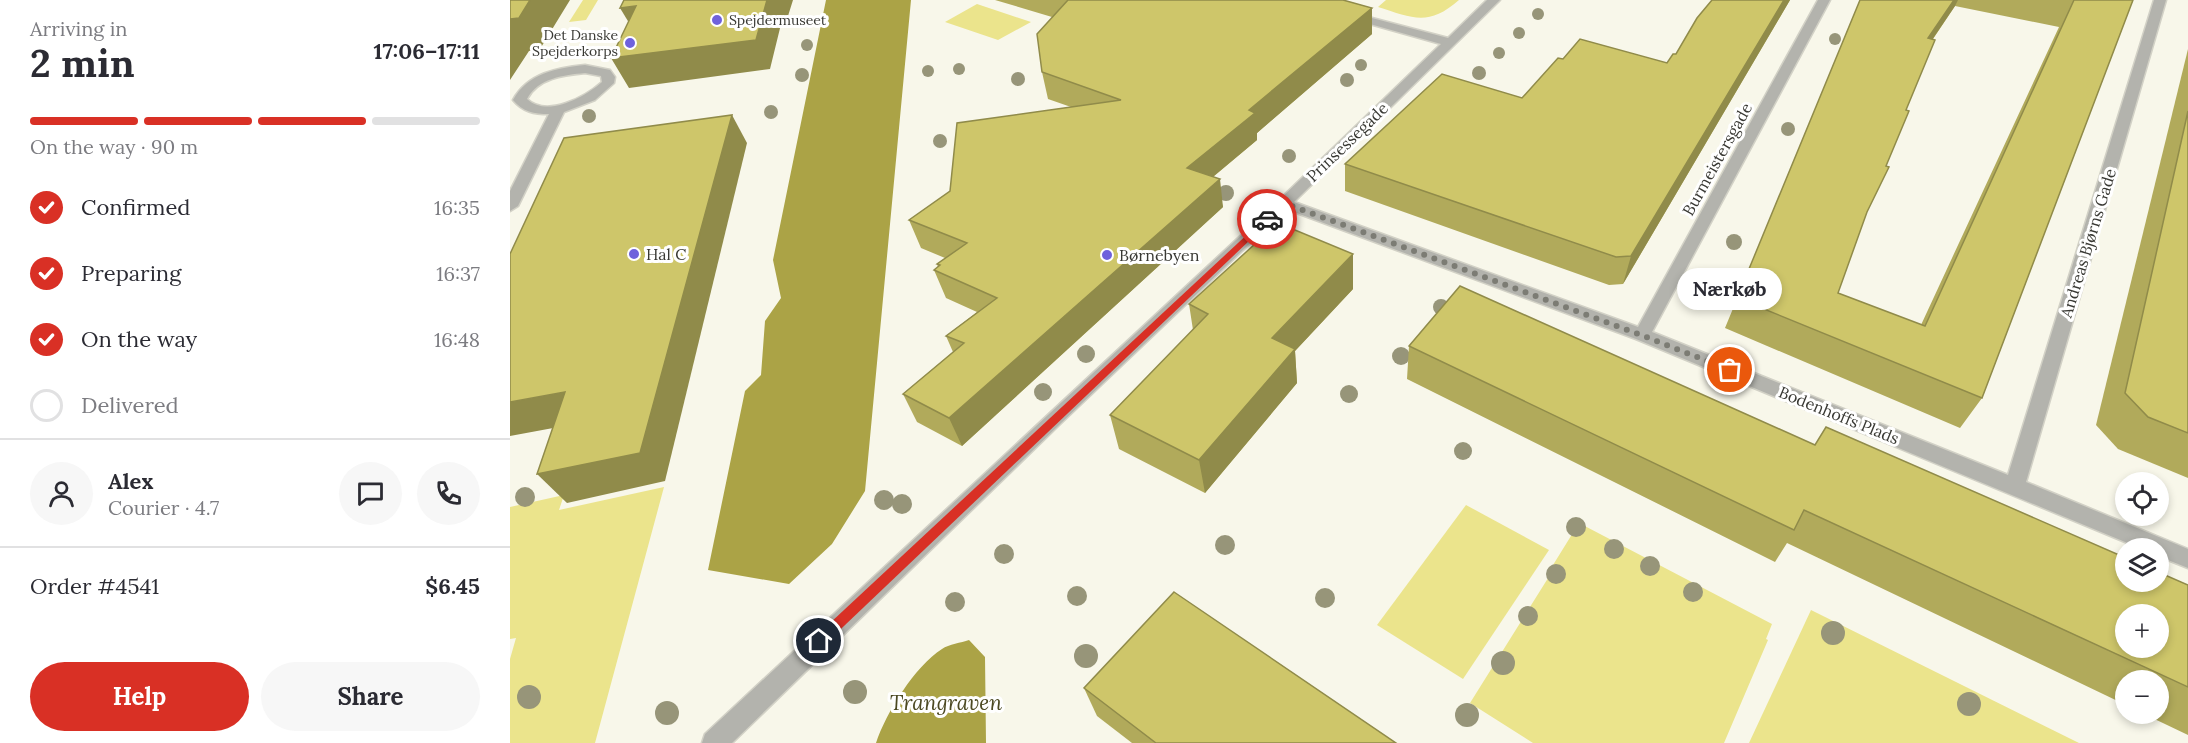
<!DOCTYPE html>
<html lang="en">
<head>
<meta charset="utf-8">
<style>
	:root { --surface:#fff; --page:#f7f7f7; --text:#2b2b33; --muted:#7c7c81; --line:#e1e1e2; --accent:#d93025 }
	body { margin:0; font-family:Lora,serif; background:var(--page); color:var(--text); height:100vh; display:flex; flex-direction:column; font-size:22px; white-space:nowrap }
	* { box-sizing:border-box; margin:0 }
	p { font-size:20px; color:var(--muted) }
	.icon { flex:none; width:33px; height:33px; fill:none; stroke:currentColor; stroke-width:2; stroke-linecap:round; stroke-linejoin:round }
	.map { position:relative; flex:1; overflow:hidden }
	.drawer { display:flex; flex-direction:column; background:var(--surface); width:510px }
	.drawer>* { flex:none }
	.fabs { position:absolute; left:1605px; top:472px; display:grid; gap:12px }
	.fabs a { display:grid; place-items:center; width:54px; height:54px; border-radius:50%; background:var(--surface); box-shadow:0 3px 9px #0003; font-size:30px }
	.pin { position:absolute; display:grid; place-items:center; width:51px; height:51px; color:#fff; margin:-26px; border:3px solid #fff; border-radius:50%; box-shadow:0 2px 6px #0007 }
	.courier { position:absolute; display:grid; place-items:center; width:60px; height:60px; margin:-30px; border:4px solid #d93025; border-radius:50%; background:#fff; color:#222; box-shadow:0 2px 8px #0007 }
	.bubble { position:absolute; height:42px; border-radius:21px; background:var(--surface); box-shadow:0 3px 9px #0003; font-size:20px; font-weight:700; line-height:42px; text-align:center }
	.head em { font-style:normal; font-weight:700 }
	.head div { display:flex; flex-direction:column-reverse }
	.head { display:flex; align-items:center; justify-content:space-between; height:102px; padding:0 30px }
	h1 { font-size:39px; font-weight:700; line-height:45px }
	.bar { display:grid; grid-template-columns:repeat(4,1fr); gap:9px 6px; align-content:center; height:72px; padding:0 30px }
	.bar i { height:8px; border-radius:4px; background:var(--line) }
	.bar .current { background:var(--accent) }
	.bar p { grid-column:span 4 }
	.line { display:flex; align-items:center; gap:15px; padding:0 30px; border-top:2px solid var(--line) }
	.line div { flex:1 }
	.round { display:grid; place-items:center; flex:none; width:63px; height:63px; border-radius:32px; background:var(--page) }
	ol { padding:0 30px; list-style:none }
	li { display:flex; align-items:center; gap:18px; height:66px }
	li p { margin-inline-start:auto }
	li .icon { padding:6px; border-radius:50%; background:var(--accent); color:#fff; stroke-width:4 }
	li:last-child { color:var(--muted) }
	li i { width:33px; height:33px; border:3px solid var(--line); border-radius:50% }
	.button { display:flex; gap:12px; margin-top:auto; padding:12px 30px }
	.button a { flex:1; height:69px; border-radius:36px; background:var(--accent); color:#fff; font-size:24px; font-weight:700; line-height:69px; text-align:center }
	.button a+a { background:var(--page); color:var(--text) }
	main { display:flex; flex:1; min-height:0 }
	.map>svg:first-child { display:block }
	.green { fill:#ebe48c }
	.water { fill:#aba346 }
	.lines { fill:none; stroke-linecap:round; stroke-linejoin:round }
	.minor-casing { stroke:#d2d1c6; stroke-width:3 }
	.minor { fill:#b3b3ad; fill-rule:evenodd }
	.tree { fill:#979579 }
	.wall { fill:#b1aa5b; fill-rule:evenodd }
	.shaded-wall { fill:#908b4a }
	.building { fill:#cec66a; stroke:#908b4a; stroke-width:1.5; fill-rule:evenodd }
	.route { fill:#d93025 }
	.done { stroke:#7c7c74; stroke-width:6; stroke-dasharray:0 10.8 }
	.poi-dot { fill:#6f62dc; stroke:#fff; stroke-width:2 }
	.labels { text-anchor:middle; stroke-width:6; stroke-linejoin:round; paint-order:stroke }
	.far-poi-label { font-size:14px; fill:#393934; stroke:#fff; text-anchor:start }
	.street-label { font-size:16px; fill:#393934; stroke:#fff }
	.poi-label { font-size:16px; fill:#393934; stroke:#fff; text-anchor:start }
	.near-water-label { font-size:21px; font-style:italic; fill:#4c4922; stroke:#fff }
</style>
</head>
<body>
<main>
<section class="drawer">
<div class="head"><div><h1>2 min</h1><p>Arriving in</p></div><em>17:06–17:11</em></div>
<div class="bar"><i class="current"></i><i class="current"></i><i class="current"></i><i></i><p>On the way · 90 m</p></div>
<ol>
<li><svg class="icon" aria-label="check" viewBox="0 0 24 24"><path d="M5 12l5 5 9-10"/></svg>Confirmed<p>16:35</p></li>
<li><svg class="icon" aria-label="check" viewBox="0 0 24 24"><path d="M5 12l5 5 9-10"/></svg>Preparing<p>16:37</p></li>
<li><svg class="icon" aria-label="check" viewBox="0 0 24 24"><path d="M5 12l5 5 9-10"/></svg>On the way<p>16:48</p></li>
<li><i></i>Delivered</li>
</ol>
<div class="line" style="height:108px"><a class="round"><svg class="icon" aria-label="person" viewBox="0 0 24 24"><circle cx="12" cy="8" r="4"/><path d="M4 21q1-7 8-7t8 7"/></svg></a><div><b>Alex</b><p>Courier · 4.7</p></div><a class="round"><svg class="icon" aria-label="chat" viewBox="0 0 24 24"><path d="M4 5h16v11H9l-5 4z"/></svg></a><a class="round"><svg class="icon" aria-label="phone" viewBox="0 0 24 24"><path d="M5 4h4l2 5-3 2q2 4 5 5l2-3 5 2v4C11 20 4 13 5 4z"/></svg></a></div>
<div class="line" style="height:78px"><div>Order #4541</div><b>$6.45</b></div>
<div class="button"><a>Help</a><a>Share</a></div>
</section>
<div class="map">
<svg width="1678" height="743" viewBox="0 0 1678 743">
	<rect width="100%" height="100%" fill="#f8f7ea"/>
	<g class="green">
		<path d="M73,0H88L76,20L59,22Z"/>
		<path d="M876,0H949C918,27 903,18 868,7Z"/>
		<path d="M467,4L521,22L488,40L435,22Z"/>
		<path d="M154,487L85,743H0V659L6,638L0,639V507L54,495L49,510Z"/>
		<path d="M956,505L1039,550L953,679L867,625Z"/>
		<path d="M1069,523L1262,624L1256,639L1258,640L1214,743H1023L960,703L1045,567L1043,565Z"/>
		<path d="M1301,610L1569,743H1239Z"/>
	</g>
	<g class="water">
		<path d="M316,0H401L355,491L322,544L279,584L198,570L235,391L251,375L255,321L271,298L263,260Z"/>
		<path d="M459,640L475,657L476,743H366C376,713 405,666 432,649C439,644 451,643 459,640Z"/>
	</g>
	<g class="lines">
		<defs>
			<g id="minor">
				<path d="M977,0H990L784,202L1128,327L1308,0H1320L1142,332L1498,475L1644,0H1656L1516,482L1678,549V568L1648,556V549H1632L1126,339L776,209L548,426L222,743H192L195,734L769,200L931,44L835,17V13H843L938,38Z"/>
				<path d="M75,65L100,70L105,77L104,83L85,100L54,112L8,206L0,211V191L39,114C24,114 13,112 3,100C18,73 47,68 75,65ZM75,73L91,76L92,82C75,97 37,118 17,99C28,78 54,75 75,73Z"/>
			</g>
		</defs>
		<use href="#minor" class="minor-casing"/>
		<use href="#minor" class="minor"/>
	</g>
	<g class="tree">
		<circle cx="1028" cy="14" r="6"/>
		<circle cx="1009" cy="33" r="6"/>
		<circle cx="1325" cy="39" r="6"/>
		<circle cx="297" cy="45" r="6"/>
		<circle cx="989" cy="53" r="6"/>
		<circle cx="851" cy="65" r="6"/>
		<circle cx="449" cy="69" r="6"/>
		<circle cx="418" cy="71" r="6"/>
		<circle cx="969" cy="73" r="7"/>
		<circle cx="292" cy="75" r="7"/>
		<circle cx="508" cy="79" r="7"/>
		<circle cx="837" cy="80" r="7"/>
		<circle cx="261" cy="112" r="7"/>
		<circle cx="79" cy="116" r="7"/>
		<circle cx="1278" cy="129" r="7"/>
		<circle cx="430" cy="141" r="7"/>
		<circle cx="779" cy="156" r="7"/>
		<circle cx="716" cy="193" r="8"/>
		<circle cx="1224" cy="242" r="8"/>
		<circle cx="931" cy="307" r="8"/>
		<circle cx="576" cy="354" r="9"/>
		<circle cx="891" cy="356" r="9"/>
		<circle cx="533" cy="392" r="9"/>
		<circle cx="839" cy="394" r="9"/>
		<circle cx="953" cy="451" r="9"/>
		<circle cx="15" cy="497" r="10"/>
		<circle cx="374" cy="500" r="10"/>
		<circle cx="392" cy="504" r="10"/>
		<circle cx="1066" cy="527" r="10"/>
		<circle cx="715" cy="545" r="10"/>
		<circle cx="1104" cy="549" r="10"/>
		<circle cx="494" cy="554" r="10"/>
		<circle cx="1140" cy="566" r="10"/>
		<circle cx="1046" cy="574" r="10"/>
		<circle cx="1183" cy="592" r="10"/>
		<circle cx="567" cy="596" r="10"/>
		<circle cx="815" cy="598" r="10"/>
		<circle cx="445" cy="602" r="10"/>
		<circle cx="1018" cy="616" r="10"/>
		<circle cx="1323" cy="633" r="12"/>
		<circle cx="576" cy="656" r="12"/>
		<circle cx="993" cy="663" r="12"/>
		<circle cx="345" cy="692" r="12"/>
		<circle cx="19" cy="697" r="12"/>
		<circle cx="1459" cy="704" r="12"/>
		<circle cx="157" cy="713" r="12"/>
		<circle cx="957" cy="715" r="12"/>
	</g>
	<g class="wall">
		<path d="M485,0H833L862,8V34L747,133V140L703,177L713,207L452,446L407,422L393,394L443,352L436,336L467,312L436,298L424,270L428,267L427,264L435,258L411,248L399,220L561,107L538,99L532,72L542,17Z"/>
		<path d="M1202,0H1280L1113,284L1099,285L835,191V164L1012,98L1157,63L1166,54Z"/>
		<path d="M1350,0H1623L1472,398L1450,428L1215,328ZM1445,6L1549,27L1411,325L1328,293L1357,212L1423,39Z"/>
		<path d="M1678,49V478L1608,449L1586,425Z"/>
		<path d="M843,289L785,351L787,383L695,493L609,449L600,415L683,330L679,304Z"/>
		<path d="M899,346L1305,445L1678,585V735L1634,714H1648V681H1616V705L1277,543L1265,562L897,379Z"/>
		<path d="M574,688L886,743H622L587,716Z"/>
	</g>
	<g class="shaded-wall">
		<path d="M20,0H60L30,49L19,51L0,80V19Z"/>
		<path d="M257,0H283L278,16H273L260,69L119,88L101,58Z"/>
		<path d="M1274,0H1280L1113,284L1121,256Z"/>
		<path d="M1444,0H1448L1445,6L1405,65L1418,38Z"/>
		<path d="M126,6L127,36L110,8Z"/>
		<path d="M862,8V34L747,133V140L681,195L677,168L739,110Z"/>
		<path d="M222,115L237,143L155,481L57,503L27,474Z"/>
		<path d="M710,179L713,207L452,446L439,418Z"/>
		<path d="M843,254V289L785,351L787,383L695,493L689,460L762,338Z"/>
		<path d="M55,392L81,421L0,436V402Z"/>
	</g>
	<g class="building">
		<path d="M0,0H20L9,18L0,19Z"/>
		<path d="M114,0H257L246,40L101,58L126,6L110,8Z"/>
		<path d="M558,0H833L862,8L739,110L745,113L677,168L710,179L439,418L393,394L454,343L436,336L487,298L424,270L430,265L427,264L457,243L399,220L440,191L447,123L611,100L532,72L527,34Z"/>
		<path d="M1202,0H1274L1121,256L1106,257L835,164L932,74L1012,98L1048,58L1053,59L1070,39L1157,63L1163,54H1166L1187,18Z"/>
		<path d="M1350,0H1444L1418,38L1425,40L1396,110L1399,111L1376,166L1379,167L1357,212L1328,293L1415,326L1564,0H1623L1472,398L1227,298Z"/>
		<path d="M1678,111V433L1638,417L1615,393Z"/>
		<path d="M222,115L130,453L27,474L55,392L0,402V254L54,138Z"/>
		<path d="M768,223L843,254L762,338L785,349L689,460L600,415L698,314L679,304Z"/>
		<path d="M950,286L1305,445L1316,427L1616,558V582H1648V572L1678,585V687L1294,510L1284,530L899,346ZM1616,615H1648V648H1616Z"/>
		<path d="M664,592L886,743H646L574,688Z"/>
	</g>
	<path class="route" d="M757,216L761,219L760,221L314,645H305L303,641L305,637Z"/>
	<g class="lines">
		<path class="done" d="M757,219L774,203L1131,335L1220,370"/>
	</g>
	<g class="poi-dot">
		<circle cx="207" cy="20" r="6"/>
		<circle cx="120" cy="43" r="6"/>
		<circle cx="124" cy="254" r="6"/>
		<circle cx="597" cy="255" r="6"/>
	</g>
	<g class="labels">
		<g class="far-poi-label">
			<text x="219" y="25">Spejdermuseet</text>
			<text x="108" y="40" text-anchor="end">Det Danske<tspan x="108" dy="16">Spejderkorps</tspan></text>
		</g>
		<g class="street-label">
			<text transform="translate(837 142) rotate(-44)" y="6">Prinsessegade</text>
			<text transform="translate(1207 159) rotate(-61)" y="6">Burmeistersgade</text>
			<text transform="translate(1578 243) rotate(-73)" y="6">Andreas Bjørns Gade</text>
			<text transform="translate(1329 415) rotate(22)" y="6">Bodenhoffs Plads</text>
		</g>
		<g class="poi-label">
			<text x="136" y="260">Hal C</text>
			<text x="609" y="261">Børnebyen</text>
		</g>
		<g class="near-water-label">
			<text x="436" y="710">Trangraven</text>
		</g>
	</g>
</svg>
<div class="fabs">
<a><svg class="icon" aria-label="locate" viewBox="0 0 24 24"><circle cx="12" cy="12" r="6"/><path d="M12 2v4M12 18v4M2 12h4M18 12h4"/></svg></a>
<a><svg class="icon" aria-label="layers" viewBox="0 0 24 24"><path d="M12 4l9 5-9 5-9-5zM3 14l9 5 9-5"/></svg></a>
<a>+</a>
<a>−</a>
</div>
<div class="pin" style="left:1220px;top:370px;background:#ea580c"><svg class="icon" aria-label="bag" viewBox="0 0 24 24"><path d="M5 8h14l-1 12H6zM9 8a3 3 0 0 1 6 0"/></svg></div>
<div class="pin" style="left:309px;top:641px;background:#1f2937"><svg class="icon" aria-label="home" viewBox="0 0 24 24"><path d="M3 11l9-7 9 7M6 9v11h12V9"/></svg></div>
<div class="courier" style="left:757px;top:219px"><svg class="icon" aria-label="car" viewBox="0 0 24 24"><path d="M5 17H2v-5l4-1 3-4h7l3 4 3 1v5h-3M9 17h6M6 11h13"/><circle cx="7" cy="17" r="2"/><circle cx="17" cy="17" r="2"/></svg></div>
<div class="bubble" style="left:1167px;top:268px;width:105px">Nærkøb</div>
</div>
</main>
</body>
</html>
